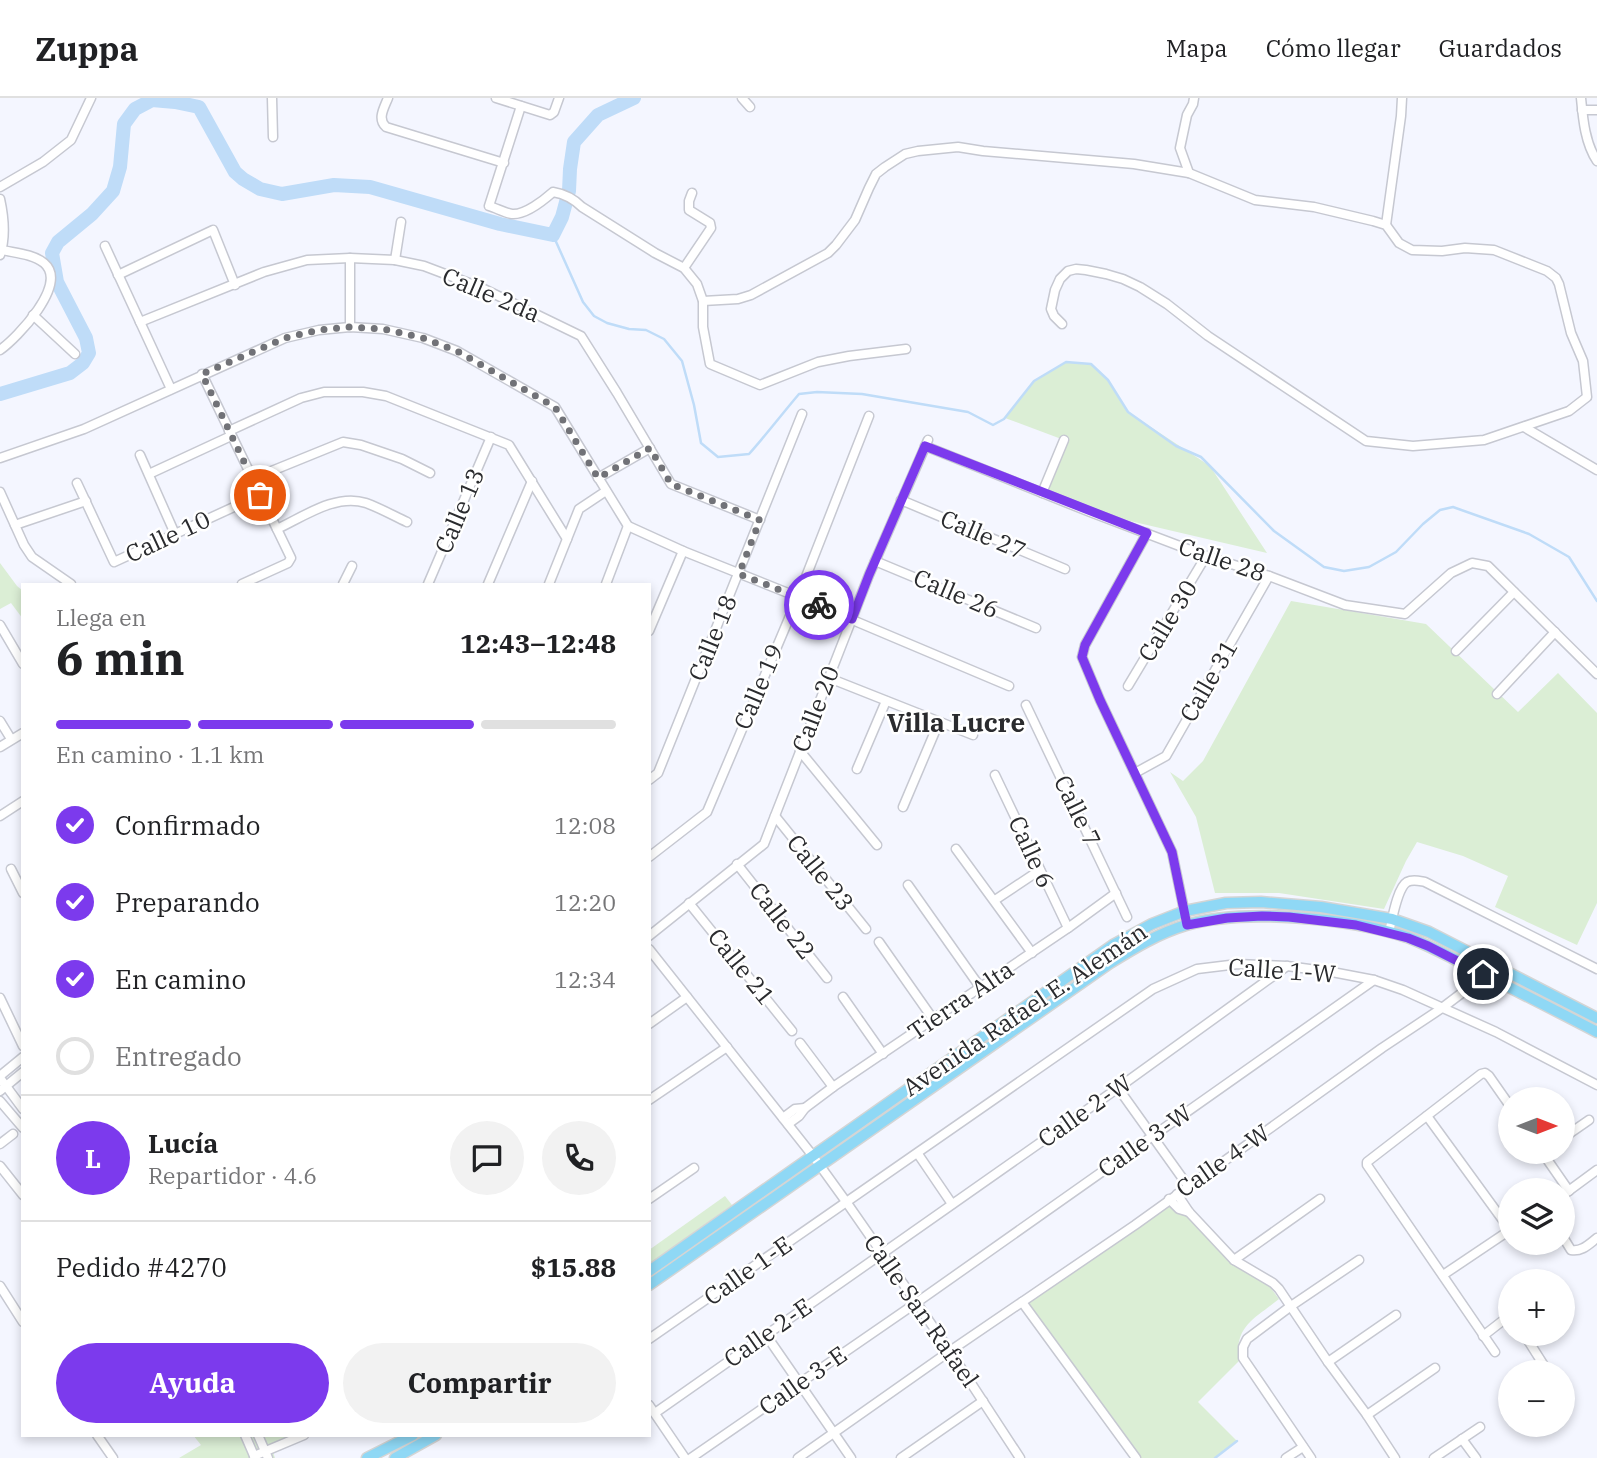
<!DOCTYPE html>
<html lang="es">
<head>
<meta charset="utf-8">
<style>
	:root { --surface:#fff; --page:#f2f2f2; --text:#202124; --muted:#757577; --line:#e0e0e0; --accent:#7c3aed }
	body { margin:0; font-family:"IBM Plex Serif",serif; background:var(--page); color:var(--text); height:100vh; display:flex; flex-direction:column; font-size:26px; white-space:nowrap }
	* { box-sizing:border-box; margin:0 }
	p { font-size:23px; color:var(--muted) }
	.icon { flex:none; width:38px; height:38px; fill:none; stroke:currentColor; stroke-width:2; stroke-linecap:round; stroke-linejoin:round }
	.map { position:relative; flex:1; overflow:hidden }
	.side { position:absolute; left:21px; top:485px; width:630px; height:854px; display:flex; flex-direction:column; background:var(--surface); border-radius:0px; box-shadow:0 4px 10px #0003 }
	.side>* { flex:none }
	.needle { width:46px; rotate:90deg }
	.controls { position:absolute; left:1498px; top:989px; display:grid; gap:14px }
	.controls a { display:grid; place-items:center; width:77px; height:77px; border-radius:50%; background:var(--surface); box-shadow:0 4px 10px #0003; font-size:35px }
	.pin { position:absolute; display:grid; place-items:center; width:60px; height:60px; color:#fff; margin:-30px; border:4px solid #fff; border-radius:50%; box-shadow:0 2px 7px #0007 }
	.courier { position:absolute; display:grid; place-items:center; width:70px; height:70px; margin:-35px; border:5px solid #7c3aed; border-radius:50%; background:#fff; color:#222; box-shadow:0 2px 9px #0007 }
	.summary em { font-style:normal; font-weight:700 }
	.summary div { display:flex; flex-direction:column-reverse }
	.summary { display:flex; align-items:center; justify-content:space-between; height:119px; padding:0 35px }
	h1 { font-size:46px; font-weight:700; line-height:52px }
	.bar { display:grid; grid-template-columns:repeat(4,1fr); gap:10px 7px; align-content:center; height:84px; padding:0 35px }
	.bar i { height:9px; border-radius:5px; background:var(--line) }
	.bar .active { background:var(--accent) }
	.bar p { grid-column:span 4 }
	.line { display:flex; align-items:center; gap:18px; padding:0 35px; border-top:2px solid var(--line) }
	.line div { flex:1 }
	.round { display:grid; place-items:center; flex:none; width:74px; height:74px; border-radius:37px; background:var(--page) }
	ol { padding:0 35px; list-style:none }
	li { display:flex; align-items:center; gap:21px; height:77px }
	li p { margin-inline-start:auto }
	li .icon { padding:7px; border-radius:50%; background:var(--accent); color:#fff; stroke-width:4 }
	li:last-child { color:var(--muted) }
	li i { width:38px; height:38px; border:4px solid var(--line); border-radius:50% }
	.button { display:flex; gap:14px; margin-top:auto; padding:14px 35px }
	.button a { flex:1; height:80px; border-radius:42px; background:var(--accent); color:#fff; font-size:28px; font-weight:700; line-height:80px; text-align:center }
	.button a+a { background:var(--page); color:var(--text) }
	header { display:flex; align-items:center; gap:42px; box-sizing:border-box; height:98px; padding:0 35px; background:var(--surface); border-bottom:2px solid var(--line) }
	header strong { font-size:33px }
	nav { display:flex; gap:38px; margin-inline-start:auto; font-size:24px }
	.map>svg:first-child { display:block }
	.green { fill:#dbeed5 }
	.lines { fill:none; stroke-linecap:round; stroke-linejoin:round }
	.stream { stroke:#bfdcf8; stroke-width:2.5 }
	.river { stroke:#bfdcf8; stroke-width:14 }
	.minor-casing { stroke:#c6c8d1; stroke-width:11 }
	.major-casing { stroke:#d4d5d5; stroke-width:13 }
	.minor { stroke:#fff; stroke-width:8 }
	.major { stroke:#8fd8f5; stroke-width:10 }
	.done { stroke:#717277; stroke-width:7; stroke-dasharray:0 12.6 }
	.route { stroke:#7c3aed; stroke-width:9 }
	.labels { text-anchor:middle; stroke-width:5; stroke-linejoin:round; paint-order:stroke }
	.street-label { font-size:24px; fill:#2a2b2e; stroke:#fff }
	.neighbourhood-label { font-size:26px; font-weight:bold; fill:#2a2b2e; stroke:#fff }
</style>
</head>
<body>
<header>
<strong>Zuppa</strong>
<nav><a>Mapa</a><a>Cómo llegar</a><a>Guardados</a></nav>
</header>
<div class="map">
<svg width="1597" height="1360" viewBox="0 0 1597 1360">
	<rect width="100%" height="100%" fill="#f4f6ff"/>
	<g class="green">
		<path d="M1066,264L1091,266L1108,282L1128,314L1210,368L1267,455L1130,423L1042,395L1064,342L1005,320L1034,283Z"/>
		<path d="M0,465L17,488L23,493V521L11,505L0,511Z"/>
		<path d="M1291,503L1426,526L1518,614L1558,575L1597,615V805L1577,847L1495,809L1508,778L1463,758L1417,744L1406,763L1384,811L1279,795H1215L1196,719L1170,674L1183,683L1203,663Z"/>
		<path d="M725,1098L732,1107L649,1166V1152Z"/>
		<path d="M1167,1103L1264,1181L1279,1201C1254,1221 1234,1228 1239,1263L1198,1304L1237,1343L1215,1360H1136L1022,1204Z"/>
		<path d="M193,1337H307L273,1354L275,1360H179L201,1347Z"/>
	</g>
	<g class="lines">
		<g class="stream">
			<path d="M553,137L583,204L594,218L607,225L629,231L646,232L664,241L682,263L694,307L701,345L718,359L749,356C766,337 782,316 799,296L817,294L862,296L968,314L993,327L1004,321L1034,283L1066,264L1091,266L1108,282L1128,314L1176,348L1201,359L1274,433L1324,469L1344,473L1369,469L1396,454L1423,426L1440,412L1453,409L1529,436L1569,459L1597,503"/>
			<path d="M1215,1360L1237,1343"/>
		</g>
		<path class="river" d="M0,296L70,275L83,265L89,255L86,240L57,184L52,155L58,144L92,116L113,93L120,69L124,26L135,11L152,2L175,4L199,9L235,74L243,81L260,91L282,96L334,87L370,89L500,126L553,137L562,119L569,93L570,71L574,44L598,17L634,0"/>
		<defs>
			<g id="minor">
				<path d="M272,0L273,39"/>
				<path d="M388,0C384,10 377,21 386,29L504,65"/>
				<path d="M496,0L550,17L554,14L559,0"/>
				<path d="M742,0L750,9"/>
				<path d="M1581,0C1583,21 1585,45 1597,63"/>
				<path d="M521,8L489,108C496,110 505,115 512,116C525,117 544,102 553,94C565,96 573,100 582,109L655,155L684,170L697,186L703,203V229L710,266L760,287L818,264L849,258L906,251"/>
				<path d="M1582,12H1597"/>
				<path d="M1189,75L1180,50L1187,17L1193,6L1194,0"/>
				<path d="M0,89L43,64L71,42L91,0"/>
				<path d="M0,101C4,119 6,139 0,157"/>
				<path d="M1386,127L1401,18L1402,0"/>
				<path d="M105,148L171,291"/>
				<path d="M395,162L401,124"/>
				<path d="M684,170L711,130L710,125L689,112V103L692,95"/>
				<path d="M118,177L213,132L235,187"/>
				<path d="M703,203L738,201L751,197L828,155L836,147L855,122L869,90L876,76L885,69L905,56L918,53L958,49L983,53L1134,66L1189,75L1255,102L1314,109L1373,123L1386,127L1399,145L1412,152L1442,153L1465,150L1494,152L1547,173L1556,180L1559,186L1571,235L1583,263L1587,299L1569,313L1484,342L1413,348L1366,343L1208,238L1167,206L1140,189L1123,181L1106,176L1086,172L1076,171L1068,173L1060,181L1055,192L1051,211L1054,218L1062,226"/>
				<path d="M33,217L75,256"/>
				<path d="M140,224L264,174L307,162L350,160L395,162L424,168L482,190L581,238L617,295L671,386L760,422"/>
				<path d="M350,229V160"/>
				<path d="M0,252C17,240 69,186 44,165C33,156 15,155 2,152"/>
				<path d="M202,276L291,460L288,465L242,486"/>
				<path d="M1524,329L1597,372"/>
				<path d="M229,333L301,300L324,294H363L386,298L509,347L567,441"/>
				<path d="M925,348L1090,414L1206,458L1269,478L1345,507L1405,516L1451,475L1472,465L1488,468L1597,576"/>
				<path d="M140,357L175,436"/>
				<path d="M0,360L84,331L285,240L319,232L350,229L383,231L423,240L457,253L555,309L628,428L683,453L798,499L1009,588"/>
				<path d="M149,376L231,338"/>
				<path d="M598,380L650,350"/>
				<path d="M252,381L343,344L361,347L402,361L430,375"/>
				<path d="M77,385L114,464L260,397"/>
				<path d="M0,394L24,447L32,459L71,486"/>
				<path d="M1042,395L1064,342"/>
				<path d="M901,402L1065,471"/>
				<path d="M15,427L86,403"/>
				<path d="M277,431C303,419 336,395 366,405C380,410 394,418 407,424"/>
				<path d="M1147,435L1085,547L1082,559L1100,602L1172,754L1187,826"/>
				<path d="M875,463L1036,530"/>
				<path d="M343,486L352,468"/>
				<path d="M428,486L491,339"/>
				<path d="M488,486L532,383"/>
				<path d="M549,486L579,411L606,393"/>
				<path d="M606,486L628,428"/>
				<path d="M0,527L23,566"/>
				<path d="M649,533L683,453"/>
				<path d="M1456,553L1514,494"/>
				<path d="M829,580L973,637"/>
				<path d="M1128,588L1206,458"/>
				<path d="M1497,596L1555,534"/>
				<path d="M1026,607L1127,819"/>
				<path d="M0,623L11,641"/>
				<path d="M0,649L23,635"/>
				<path d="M800,653L877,747"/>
				<path d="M857,671L886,603"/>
				<path d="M1135,675L1166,658L1269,478"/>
				<path d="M995,677L1068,830"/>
				<path d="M649,682L658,675L802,316"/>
				<path d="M903,709L939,624"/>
				<path d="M0,718L23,703"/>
				<path d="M775,718L866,831"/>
				<path d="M956,751L1032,855"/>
				<path d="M649,759L707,714L798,499L869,318"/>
				<path d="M737,766L827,880"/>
				<path d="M11,771L23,795"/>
				<path d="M908,787L980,889"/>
				<path d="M995,802L1040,772"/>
				<path d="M689,805L792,933"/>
				<path d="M1389,834C1392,823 1397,790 1407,784C1413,781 1419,783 1425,784L1597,871"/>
				<path d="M649,838L764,746L869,477L928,342"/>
				<path d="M879,844L933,921"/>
				<path d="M649,851L813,1058L847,1105L950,1253L1020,1360"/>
				<path d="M843,899L883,956"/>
				<path d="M0,900L23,948"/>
				<path d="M649,926L687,899"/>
				<path d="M800,945L833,989"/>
				<path d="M0,978L23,959"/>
				<path d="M0,980L23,1011"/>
				<path d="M1118,990L1188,1088"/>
				<path d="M0,993L23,974"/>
				<path d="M649,1002L727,949"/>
				<path d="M0,1003L23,1030"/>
				<path d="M1427,1018L1510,1132"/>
				<path d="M783,1020L795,1011L805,1010"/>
				<path d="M788,1026L799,1018L805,1010L833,989L1068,830L1116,795"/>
				<path d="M1563,1040L1589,1022"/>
				<path d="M0,1046L13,1036"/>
				<path d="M1542,1054L1569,1093"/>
				<path d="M918,1056L952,1106"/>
				<path d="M0,1068L23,1097"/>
				<path d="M1177,1096L1189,1114L1234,1162L1273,1185L1279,1191L1328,1264L1367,1317L1395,1360"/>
				<path d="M1563,1097L1597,1072"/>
				<path d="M649,1101L694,1070"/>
				<path d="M1169,1101L1179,1111L1189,1114"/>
				<path d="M1563,1139L1571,1152C1582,1154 1589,1146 1597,1140"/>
				<path d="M1234,1162L1320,1101"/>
				<path d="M1443,1177L1510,1132"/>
				<path d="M0,1188L23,1224"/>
				<path d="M1022,1204L1136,1360"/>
				<path d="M1524,1236L1548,1274"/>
				<path d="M766,1237L851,1360"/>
				<path d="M1483,1238L1510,1217"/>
				<path d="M649,1241L1153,891L1197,871L1238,866L1287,868L1332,874L1374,882L1403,892L1496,934L1597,987"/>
				<path d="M1495,1254L1367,1067V1064L1481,976L1485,975L1489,978L1510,1008"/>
				<path d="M1328,1264L1396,1217"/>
				<path d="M649,1307L685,1360"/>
				<path d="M655,1315L1118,990L1287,868"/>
				<path d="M1367,1317L1435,1270"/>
				<path d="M97,1337L113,1360"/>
				<path d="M245,1337L255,1360"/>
				<path d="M258,1337L268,1360"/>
				<path d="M1462,1341L1476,1360"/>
				<path d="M254,1358L304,1337"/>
				<path d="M691,1360L916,1205L1374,882"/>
				<path d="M798,1360L950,1253L1135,1127L1382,950L1442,910L1475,885L1489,865"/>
				<path d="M901,1360L983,1303"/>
				<path d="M1286,1360L1303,1349"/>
				<path d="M1311,1360L1243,1260V1249L1247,1241L1291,1208L1359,1162"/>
				<path d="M1434,1360L1480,1329"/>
			</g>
			<g id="major">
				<path d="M649,1173L1113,847L1152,826L1185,813L1226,805L1261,804L1321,809L1392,821L1429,834L1597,920"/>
				<path d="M649,1187L1110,865C1134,850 1159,835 1186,827C1245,810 1349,820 1407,839C1433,849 1458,863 1483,876C1521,895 1559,914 1597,934"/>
				<path d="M367,1360L413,1337"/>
				<path d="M395,1360L436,1337"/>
			</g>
		</defs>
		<use href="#minor" class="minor-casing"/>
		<use href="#major" class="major-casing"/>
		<use href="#minor" class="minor"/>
		<use href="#major" class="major"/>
	</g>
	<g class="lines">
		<path class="done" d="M260,397L202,276L285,240L319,232L349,229L383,231L423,240L457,253L555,309L598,380L650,350L671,386L760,422L739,476L819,507"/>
		<path class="route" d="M819,507L852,521L869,477L925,348L1147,435L1085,547L1082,559L1100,602L1172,754L1187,827L1227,820L1262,818L1289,819L1356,827L1408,840L1428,848L1483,876"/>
	</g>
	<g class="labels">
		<g class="street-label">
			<text transform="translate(491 197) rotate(23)" y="8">Calle 2da</text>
			<text transform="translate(460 413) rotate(-67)" y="8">Calle 13</text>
			<text transform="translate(983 437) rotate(23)" y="8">Calle 27</text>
			<text transform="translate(168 439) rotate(-25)" y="8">Calle 10</text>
			<text transform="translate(1222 462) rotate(19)" y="8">Calle 28</text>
			<text transform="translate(956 496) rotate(23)" y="8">Calle 26</text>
			<text transform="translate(1168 523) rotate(-59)" y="8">Calle 30</text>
			<text transform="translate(713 540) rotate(-68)" y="8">Calle 18</text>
			<text transform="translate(1209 583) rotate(-60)" y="8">Calle 31</text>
			<text transform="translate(759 589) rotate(-67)" y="8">Calle 19</text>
			<text transform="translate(816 611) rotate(-69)" y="8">Calle 20</text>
			<text transform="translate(1077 713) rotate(64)" y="8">Calle 7</text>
			<text transform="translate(1031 754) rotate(65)" y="8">Calle 6</text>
			<text transform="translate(820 775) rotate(51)" y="8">Calle 23</text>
			<text transform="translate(782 823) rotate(52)" y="8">Calle 22</text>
			<text transform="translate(741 869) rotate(51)" y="8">Calle 21</text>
			<text transform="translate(1282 873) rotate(4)" y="8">Calle 1-W</text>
			<text transform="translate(961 903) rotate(-34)" y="8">Tierra Alta</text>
			<text transform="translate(1025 912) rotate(-34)" y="8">Avenida Rafael E. Alemán</text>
			<text transform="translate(1085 1013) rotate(-35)" y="8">Calle 2-W</text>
			<text transform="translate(1145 1043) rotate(-35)" y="8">Calle 3-W</text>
			<text transform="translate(1223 1063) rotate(-35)" y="8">Calle 4-W</text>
			<text transform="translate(748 1173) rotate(-35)" y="8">Calle 1-E</text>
			<text transform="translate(921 1213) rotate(55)" y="8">Calle San Rafael</text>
			<text transform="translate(768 1235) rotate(-35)" y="8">Calle 2-E</text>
			<text transform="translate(803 1283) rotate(-35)" y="8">Calle 3-E</text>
		</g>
		<g class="neighbourhood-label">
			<text x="956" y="634">Villa Lucre</text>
		</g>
	</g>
</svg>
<div class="controls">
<a><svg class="needle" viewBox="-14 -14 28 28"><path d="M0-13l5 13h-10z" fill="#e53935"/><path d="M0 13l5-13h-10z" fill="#757577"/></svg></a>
<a><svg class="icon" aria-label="layers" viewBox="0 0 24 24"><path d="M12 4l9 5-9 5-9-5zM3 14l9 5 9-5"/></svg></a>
<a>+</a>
<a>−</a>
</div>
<div class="pin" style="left:260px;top:397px;background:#ea580c"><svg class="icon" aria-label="bag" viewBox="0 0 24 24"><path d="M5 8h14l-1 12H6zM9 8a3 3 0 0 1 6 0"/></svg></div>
<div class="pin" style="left:1483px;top:876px;background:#1f2937"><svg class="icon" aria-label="home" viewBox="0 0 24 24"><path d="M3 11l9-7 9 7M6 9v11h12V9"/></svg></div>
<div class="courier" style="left:819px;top:507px"><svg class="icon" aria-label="bike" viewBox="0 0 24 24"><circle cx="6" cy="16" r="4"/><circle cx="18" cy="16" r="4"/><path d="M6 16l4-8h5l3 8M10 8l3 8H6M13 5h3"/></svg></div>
<section class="side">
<div class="summary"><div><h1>6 min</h1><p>Llega en</p></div><em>12:43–12:48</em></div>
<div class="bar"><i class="active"></i><i class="active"></i><i class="active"></i><i></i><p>En camino · 1.1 km</p></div>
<ol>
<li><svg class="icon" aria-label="check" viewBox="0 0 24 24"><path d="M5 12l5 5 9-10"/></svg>Confirmado<p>12:08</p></li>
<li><svg class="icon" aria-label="check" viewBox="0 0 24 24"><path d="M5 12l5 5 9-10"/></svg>Preparando<p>12:20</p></li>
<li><svg class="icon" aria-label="check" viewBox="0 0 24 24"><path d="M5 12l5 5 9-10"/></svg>En camino<p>12:34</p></li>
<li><i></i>Entregado</li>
</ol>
<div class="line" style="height:126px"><b class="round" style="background:var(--accent);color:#fff">L</b><div><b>Lucía</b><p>Repartidor · 4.6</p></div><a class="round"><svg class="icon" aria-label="chat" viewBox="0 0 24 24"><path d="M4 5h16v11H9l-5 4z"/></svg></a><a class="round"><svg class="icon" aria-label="phone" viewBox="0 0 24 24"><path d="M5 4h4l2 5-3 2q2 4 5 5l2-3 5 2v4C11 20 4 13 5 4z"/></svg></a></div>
<div class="line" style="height:91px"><div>Pedido #4270</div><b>$15.88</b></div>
<div class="button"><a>Ayuda</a><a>Compartir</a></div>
</section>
</div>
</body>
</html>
